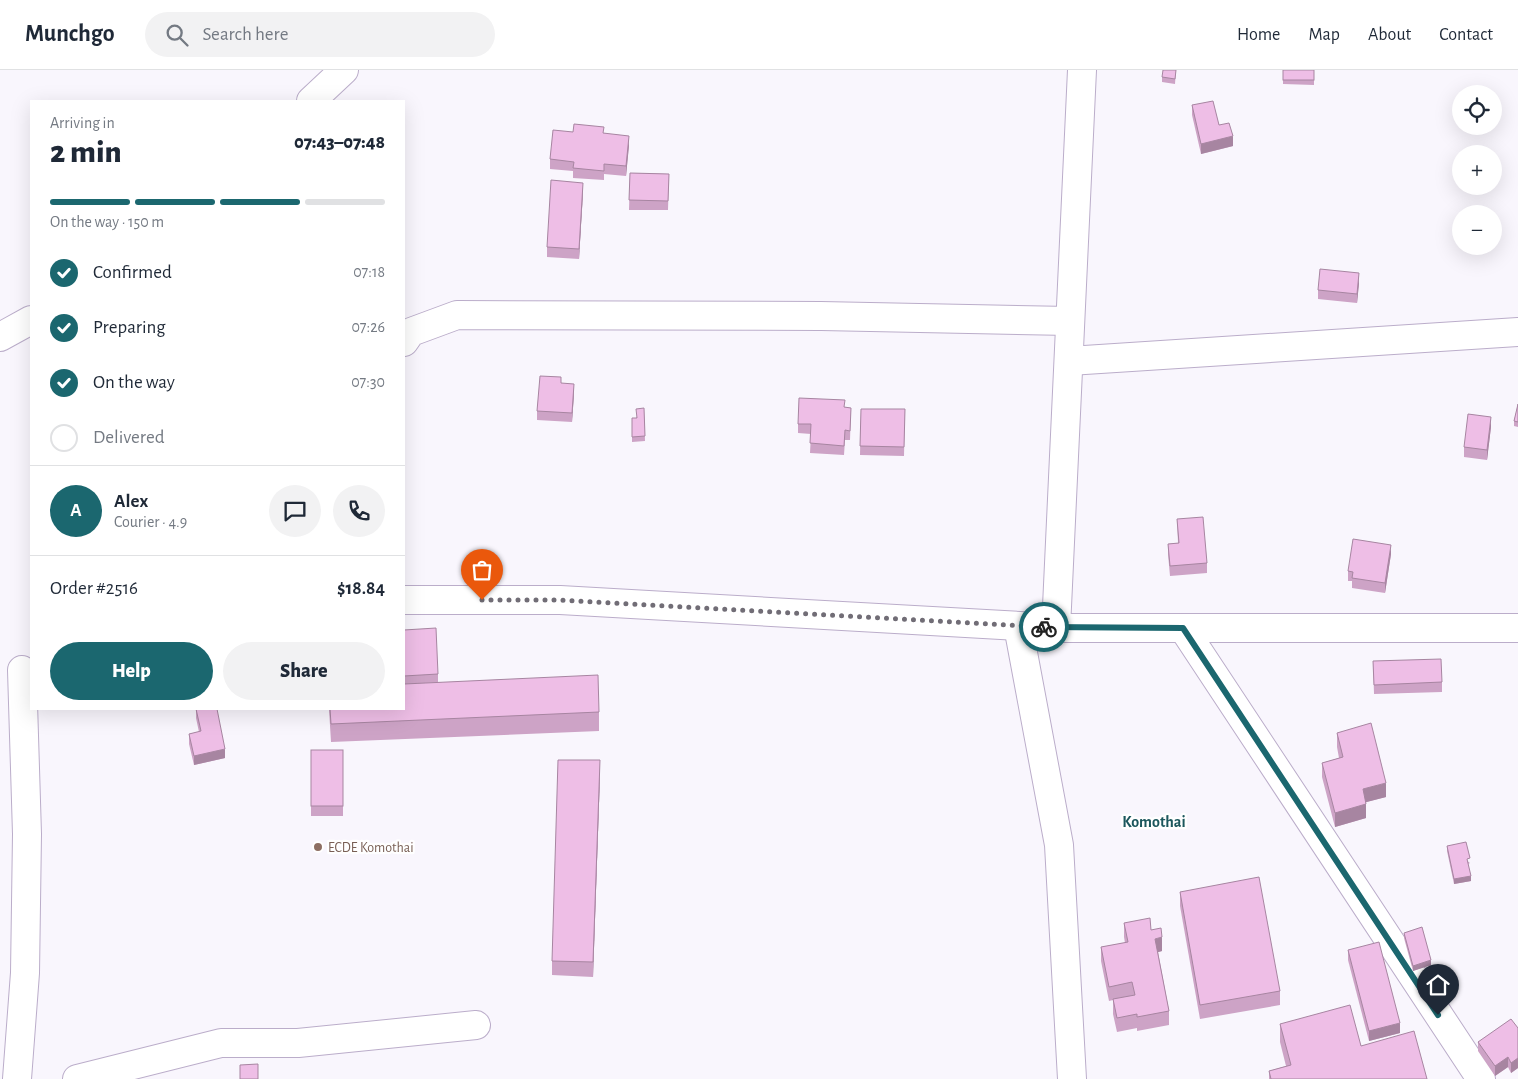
<!DOCTYPE html>
<html lang="en">
<head>
<meta charset="utf-8">
<style>
	:root { --surface:#fff; --page:#f2f2f3; --text:#1f2937; --muted:#747a83; --line:#e0e1e3; --accent:#1b676f }
	body { margin:0; font-family:"Alegreya Sans",sans-serif; background:var(--page); color:var(--text); height:100vh; display:flex; flex-direction:column; font-size:19px; white-space:nowrap }
	* { box-sizing:border-box; margin:0 }
	p { font-size:16px; color:var(--muted) }
	.icon { flex:none; width:28px; height:28px; fill:none; stroke:currentColor; stroke-width:2; stroke-linecap:round; stroke-linejoin:round }
	.map { position:relative; flex:1; overflow:hidden }
	.drawer { position:absolute; left:30px; top:30px; width:375px; height:610px; display:flex; flex-direction:column; background:var(--surface); border-radius:0px; box-shadow:0 5px 20px #0002 }
	.drawer>* { flex:none }
	.tools { position:absolute; left:1452px; top:15px; display:grid; gap:10px }
	.tools a { display:grid; place-items:center; width:50px; height:50px; border-radius:50%; background:var(--surface); box-shadow:0 5px 20px #0002; font-size:25px }
	.pin { position:absolute; display:grid; place-items:center; width:42px; height:42px; color:#fff; margin:-51px -21px; border-radius:50% 50% 50% 0; rotate:-45deg; box-shadow:0 0 5px #0007 }
	.pin .icon { rotate:45deg }
	.courier { position:absolute; display:grid; place-items:center; width:50px; height:50px; margin:-25px; border:4px solid #1b676f; border-radius:50%; background:#fff; color:#222; box-shadow:0 1px 6px #0007 }
	.overview em { font-style:normal; font-weight:800 }
	.overview div { display:flex; flex-direction:column-reverse }
	.overview { display:flex; align-items:center; justify-content:space-between; height:85px; padding:0 20px }
	h1 { font-size:32px; font-weight:800; line-height:38px }
	.bar { display:grid; grid-template-columns:repeat(4,1fr); gap:8px 5px; align-content:center; height:60px; padding:0 20px }
	.bar i { height:6px; border-radius:4px; background:var(--line) }
	.bar .on { background:var(--accent) }
	.bar p { grid-column:span 4 }
	.line { display:flex; align-items:center; gap:12px; padding:0 20px; border-top:1px solid var(--line) }
	.line div { flex:1 }
	.round { display:grid; place-items:center; flex:none; width:52px; height:52px; border-radius:26px; background:var(--page) }
	ol { padding:0 20px; list-style:none }
	li { display:flex; align-items:center; gap:15px; height:55px }
	li p { margin-inline-start:auto }
	li .icon { padding:5px; border-radius:50%; background:var(--accent); color:#fff; stroke-width:4 }
	li:last-child { color:var(--muted) }
	li i { width:28px; height:28px; border:2px solid var(--line); border-radius:50% }
	.button { display:flex; gap:10px; margin-top:auto; padding:10px 20px }
	.button a { flex:1; height:58px; border-radius:30px; background:var(--accent); color:#fff; font-size:20px; font-weight:800; line-height:58px; text-align:center }
	.button a+a { background:var(--page); color:var(--text) }
	header { display:flex; align-items:center; gap:30px; box-sizing:border-box; height:70px; padding:0 25px; background:var(--surface); border-bottom:1px solid var(--line) }
	header strong { font-size:24px }
	nav { display:flex; gap:28px; margin-inline-start:auto; font-size:18px }
	.search { width:350px; height:45px; background:var(--page); display:flex; align-items:center; gap:12px; box-sizing:border-box; padding:0 18px; border-radius:28px; color:var(--muted); font-size:19px }
	.map>svg:first-child { display:block }
	.lines { fill:none; stroke-linecap:round; stroke-linejoin:round }
	.minor-casing { stroke:#bbadca; stroke-width:30 }
	.minor { stroke:#fff; stroke-width:28 }
	.wall { fill:#cda3c6 }
	.shaded-wall { fill:#a785a1 }
	.building { fill:#eebee6; stroke:#a785a1 }
	.done { stroke:#716d76; stroke-width:5; stroke-dasharray:0 9 }
	.route { stroke:#1b676f; stroke-width:6 }
	.education-dot { fill:#8d6e63; stroke:#fff; stroke-width:2 }
	.labels { text-anchor:middle; stroke-width:4.5; stroke-linejoin:round; paint-order:stroke }
	.education-label { font-size:14px; fill:#785e54; stroke:#fff; text-anchor:start }
	.quarter-label { font-size:16px; font-weight:bold; fill:#1c575d; stroke:#fff }
</style>
</head>
<body>
<header>
<strong>Munchgo</strong>
<div class="search"><svg class="icon" aria-label="search" viewBox="0 0 24 24"><circle cx="10" cy="10" r="6"/><path d="M15 15l6 6"/></svg>Search here</div>
<nav><a>Home</a><a>Map</a><a>About</a><a>Contact</a></nav>
</header>
<div class="map">
<svg width="1518" height="1009" viewBox="0 0 1518 1009">
	<rect width="100%" height="100%" fill="#f9f6fd"/>
	<g class="lines">
		<defs>
			<g id="minor">
				<path d="M311,31L344,0"/>
				<path d="M0,267L31,250"/>
				<path d="M404,272L411,262L457,245L821,246L1070,251"/>
				<path d="M1069,291L1518,262"/>
				<path d="M404,530H560L1056,558H1518"/>
				<path d="M1018,556L1059,775L1072,1009"/>
				<path d="M1056,558L1082,0"/>
				<path d="M1183,558L1481,1009"/>
				<path d="M17,1009L25,903L27,764L22,600"/>
				<path d="M77,1009L221,973H298L476,955"/>
			</g>
		</defs>
		<use href="#minor" class="minor-casing"/>
		<use href="#minor" class="minor"/>
	</g>
	<g class="wall">
		<path d="M1176,0L1175,14L1162,12V7Z"/>
		<path d="M1283,0H1314V15L1283,14Z"/>
		<path d="M1192,35L1219,55L1233,76L1201,84L1192,45Z"/>
		<path d="M573,62L604,63L629,75L626,106L604,104V110L573,108V101L550,99V89Z"/>
		<path d="M630,103L669,104L668,140H629Z"/>
		<path d="M583,122L579,189L547,187V177Z"/>
		<path d="M1359,213L1357,233L1318,229V220Z"/>
		<path d="M561,313L574,323L572,352L537,350V341Z"/>
		<path d="M1518,334V357L1514,356V351Z"/>
		<path d="M845,337L851,338L850,370H845L844,385L810,383L811,364L798,363V354Z"/>
		<path d="M644,338L645,371L632,372V348H636Z"/>
		<path d="M861,339H905L904,386L860,385Z"/>
		<path d="M1491,357L1487,390L1464,387V377Z"/>
		<path d="M1177,449L1207,493V503L1170,506L1168,484V474L1178,473Z"/>
		<path d="M1391,484L1385,523L1352,518V511H1348V501Z"/>
		<path d="M404,560L438,604V612L599,642V661L331,672L329,639H404Z"/>
		<path d="M1373,591L1442,612V622L1374,624Z"/>
		<path d="M196,639L225,688L194,695L189,674V664L199,662L196,648Z"/>
		<path d="M1337,663L1386,727L1366,732V748L1335,757L1322,707V693L1339,688L1337,677Z"/>
		<rect x="311" y="680" width="32" height="66"/>
		<path d="M600,705L593,907L552,905V891Z"/>
		<path d="M1447,776L1470,793L1468,794L1471,811L1454,814L1447,781Z"/>
		<path d="M1180,822L1280,921V935L1200,949L1180,836Z"/>
		<path d="M1124,853L1151,860L1162,881L1158,882L1169,941V955L1137,961V958L1117,962L1113,944V930L1109,931L1101,891V877L1125,873L1124,867Z"/>
		<path d="M1404,863L1431,895L1413,901L1404,868Z"/>
		<path d="M1348,880L1400,963L1369,971L1348,890Z"/>
		<path d="M1280,954L1361,976L1427,1009H1269V1001L1286,996L1280,972Z"/>
		<path d="M1518,958V998L1511,1003L1508,997L1495,1006L1478,981V972Z"/>
	</g>
	<g class="shaded-wall">
		<path d="M629,66V75L626,106V96Z"/>
		<path d="M1233,66V76L1201,84V74Z"/>
		<path d="M583,113V122L579,189V179Z"/>
		<path d="M1359,203V213L1357,233V224Z"/>
		<path d="M574,314V323L572,352V343Z"/>
		<path d="M1491,347V357L1487,390V380Z"/>
		<path d="M1391,475V484L1385,523V513Z"/>
		<path d="M225,679V688L194,695V686Z"/>
		<path d="M600,690V705L593,907V892Z"/>
		<path d="M1386,713V727L1363,733V719Z"/>
		<path d="M1366,734V748L1335,757V743Z"/>
		<path d="M1471,806V811L1454,814V809Z"/>
		<path d="M1162,867V881L1155,883V869Z"/>
		<path d="M1431,890V895L1413,901V896Z"/>
		<path d="M1400,953V963L1369,971V961Z"/>
		<path d="M1508,987V997L1495,1006V996Z"/>
		<path d="M1518,988V998L1511,1003V993Z"/>
	</g>
	<g class="building">
		<path d="M1163,0H1176L1175,9L1162,7Z"/>
		<rect x="1283" y="0" width="31" height="10"/>
		<path d="M1213,31L1219,55L1229,53L1233,66L1201,74L1192,35Z"/>
		<path d="M574,54L604,57L603,63L629,66L626,96L604,94V101L573,98L574,92L550,89L553,60L573,62Z"/>
		<path d="M630,103L669,104L668,131L629,130Z"/>
		<path d="M551,110L583,113L579,179L547,177Z"/>
		<path d="M1320,199L1359,203L1357,224L1318,220Z"/>
		<path d="M540,306L561,307V313L574,314L572,343L537,341Z"/>
		<path d="M799,328L845,330L844,337L851,338L850,361L845,360L844,376L810,373L811,354H798Z"/>
		<path d="M1518,334V352L1514,351Z"/>
		<path d="M644,338L645,366L632,367V348H637L636,339Z"/>
		<path d="M861,339H905L904,377L860,376Z"/>
		<path d="M1468,344L1491,347L1487,380L1464,377Z"/>
		<path d="M1203,447L1207,493L1170,496L1168,474L1179,473L1177,449Z"/>
		<path d="M1353,469L1391,475L1385,513L1352,508L1353,502L1348,501Z"/>
		<path d="M436,558L438,604L404,606V560Z"/>
		<path d="M1441,589L1442,612L1374,615L1373,591Z"/>
		<path d="M598,605L599,642L331,654L330,639H404V614Z"/>
		<path d="M196,639H217L225,679L194,686L189,664L201,661Z"/>
		<path d="M1371,653L1386,713L1363,719L1366,734L1335,743L1322,693L1343,687L1337,663Z"/>
		<rect x="311" y="680" width="32" height="56"/>
		<path d="M558,690H600L593,892L552,891Z"/>
		<path d="M1466,772L1470,788L1467,789L1471,806L1454,809L1447,776Z"/>
		<path d="M1259,807L1280,921L1200,935L1180,822Z"/>
		<path d="M1150,848L1151,860L1161,858L1162,867L1155,869L1169,941L1137,947V944L1117,948L1113,929L1135,925L1132,912L1109,917L1101,877L1128,872L1124,853Z"/>
		<path d="M1422,857L1431,890L1413,896L1404,863Z"/>
		<path d="M1379,872L1400,953L1369,961L1348,880Z"/>
		<path d="M1350,935L1361,976L1414,961L1427,1009H1271L1269,1001L1291,995L1280,954Z"/>
		<path d="M1511,949L1518,958V988L1511,993L1508,987L1495,996L1478,972Z"/>
		<path d="M258,994V1009H240V995Z"/>
	</g>
	<g class="lines">
		<path class="done" d="M482,530H560L1044,557"/>
		<path class="route" d="M1044,557L1183,558L1438,945"/>
	</g>
	<circle class="education-dot" cx="318" cy="777" r="5"/>
	<g class="labels">
		<g class="education-label">
			<text x="328" y="782">ECDE Komothai</text>
		</g>
		<g class="quarter-label">
			<text x="1154" y="757">Komothai</text>
		</g>
	</g>
</svg>
<div class="tools">
<a><svg class="icon" aria-label="locate" viewBox="0 0 24 24"><circle cx="12" cy="12" r="6"/><path d="M12 2v4M12 18v4M2 12h4M18 12h4"/></svg></a>
<a>+</a>
<a>−</a>
</div>
<div class="pin" style="left:482px;top:530px;background:#ea580c"><svg class="icon" aria-label="bag" viewBox="0 0 24 24"><path d="M5 8h14l-1 12H6zM9 8a3 3 0 0 1 6 0"/></svg></div>
<div class="pin" style="left:1438px;top:945px;background:#1f2937"><svg class="icon" aria-label="home" viewBox="0 0 24 24"><path d="M3 11l9-7 9 7M6 9v11h12V9"/></svg></div>
<div class="courier" style="left:1044px;top:557px"><svg class="icon" aria-label="bike" viewBox="0 0 24 24"><circle cx="6" cy="16" r="4"/><circle cx="18" cy="16" r="4"/><path d="M6 16l4-8h5l3 8M10 8l3 8H6M13 5h3"/></svg></div>
<section class="drawer">
<div class="overview"><div><h1>2 min</h1><p>Arriving in</p></div><em>07:43–07:48</em></div>
<div class="bar"><i class="on"></i><i class="on"></i><i class="on"></i><i></i><p>On the way · 150 m</p></div>
<ol>
<li><svg class="icon" aria-label="check" viewBox="0 0 24 24"><path d="M5 12l5 5 9-10"/></svg>Confirmed<p>07:18</p></li>
<li><svg class="icon" aria-label="check" viewBox="0 0 24 24"><path d="M5 12l5 5 9-10"/></svg>Preparing<p>07:26</p></li>
<li><svg class="icon" aria-label="check" viewBox="0 0 24 24"><path d="M5 12l5 5 9-10"/></svg>On the way<p>07:30</p></li>
<li><i></i>Delivered</li>
</ol>
<div class="line" style="height:90px"><b class="round" style="background:var(--accent);color:#fff">A</b><div><b>Alex</b><p>Courier · 4.9</p></div><a class="round"><svg class="icon" aria-label="chat" viewBox="0 0 24 24"><path d="M4 5h16v11H9l-5 4z"/></svg></a><a class="round"><svg class="icon" aria-label="phone" viewBox="0 0 24 24"><path d="M5 4h4l2 5-3 2q2 4 5 5l2-3 5 2v4C11 20 4 13 5 4z"/></svg></a></div>
<div class="line" style="height:65px"><div>Order #2516</div><b>$18.84</b></div>
<div class="button"><a>Help</a><a>Share</a></div>
</section>
</div>
</body>
</html>
